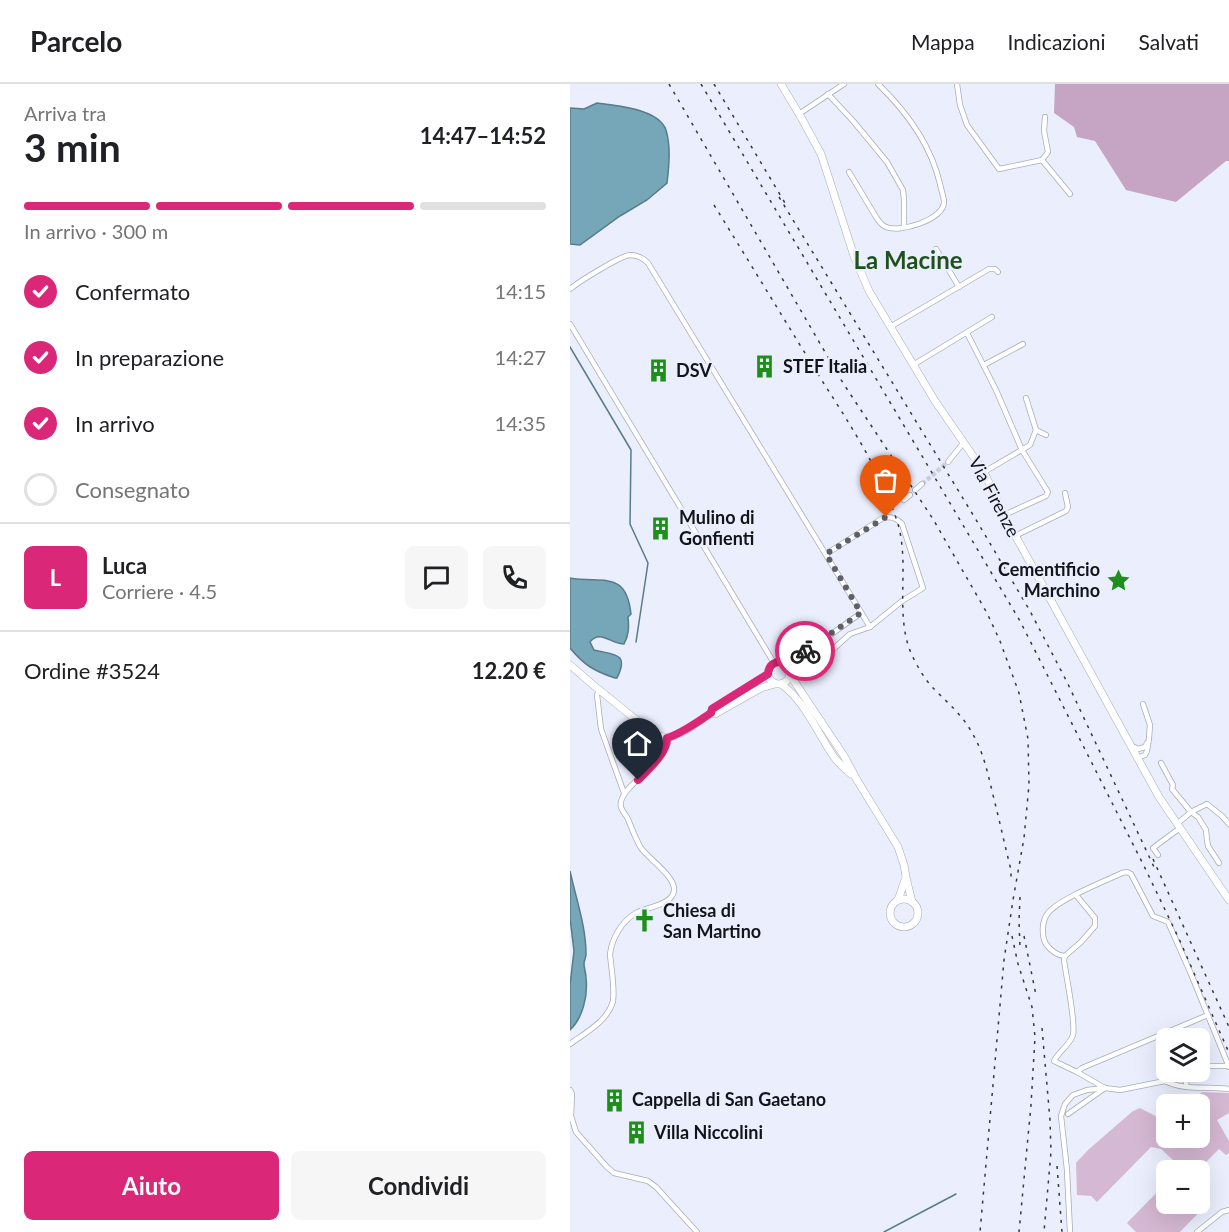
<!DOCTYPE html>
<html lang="it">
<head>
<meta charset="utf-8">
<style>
	:root { --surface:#fff; --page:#f6f6f6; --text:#202124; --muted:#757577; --line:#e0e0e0; --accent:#db2777 }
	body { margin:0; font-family:Lato,sans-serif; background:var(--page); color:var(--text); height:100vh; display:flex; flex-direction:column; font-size:22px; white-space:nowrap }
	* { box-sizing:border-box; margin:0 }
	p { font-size:20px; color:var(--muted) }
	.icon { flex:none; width:33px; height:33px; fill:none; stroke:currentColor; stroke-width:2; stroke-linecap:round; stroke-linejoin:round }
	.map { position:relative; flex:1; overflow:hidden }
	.drawer { display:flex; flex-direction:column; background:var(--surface); width:570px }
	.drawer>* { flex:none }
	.buttons { position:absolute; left:586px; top:944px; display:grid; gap:12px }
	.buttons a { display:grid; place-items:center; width:54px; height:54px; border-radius:9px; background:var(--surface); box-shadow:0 6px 24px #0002; font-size:30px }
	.pin { position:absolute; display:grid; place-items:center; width:51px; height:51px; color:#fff; margin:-62px -26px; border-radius:50% 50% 50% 0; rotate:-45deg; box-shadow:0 0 6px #0007 }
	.pin .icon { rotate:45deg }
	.courier { position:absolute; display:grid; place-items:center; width:60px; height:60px; margin:-30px; border:4px solid #db2777; border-radius:50%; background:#fff; color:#222; box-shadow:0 2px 8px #0007 }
	.overview em { font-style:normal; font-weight:700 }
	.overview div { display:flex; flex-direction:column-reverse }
	.overview { display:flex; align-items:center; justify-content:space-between; height:102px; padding:0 24px }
	h1 { font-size:39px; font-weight:700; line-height:45px }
	.bar { display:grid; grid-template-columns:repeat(4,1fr); gap:9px 6px; align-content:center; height:72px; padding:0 24px }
	.bar i { height:8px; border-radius:4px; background:var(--line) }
	.bar .active { background:var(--accent) }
	.bar p { grid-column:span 4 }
	.line { display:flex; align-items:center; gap:15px; padding:0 24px; border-top:2px solid var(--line) }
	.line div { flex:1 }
	.round { display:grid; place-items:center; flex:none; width:63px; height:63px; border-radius:9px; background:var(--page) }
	ol { padding:0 24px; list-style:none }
	li { display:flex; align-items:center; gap:18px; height:66px }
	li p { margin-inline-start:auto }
	li .icon { padding:6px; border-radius:50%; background:var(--accent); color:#fff; stroke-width:4 }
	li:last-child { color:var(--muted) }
	li i { width:33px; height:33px; border:3px solid var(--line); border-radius:50% }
	.primary-button { display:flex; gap:12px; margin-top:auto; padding:12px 24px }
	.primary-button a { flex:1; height:69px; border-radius:9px; background:var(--accent); color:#fff; font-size:24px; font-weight:700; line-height:69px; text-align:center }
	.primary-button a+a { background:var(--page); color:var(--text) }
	header { display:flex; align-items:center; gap:36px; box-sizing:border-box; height:84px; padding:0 30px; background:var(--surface); border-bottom:2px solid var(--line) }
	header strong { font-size:28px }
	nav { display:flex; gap:33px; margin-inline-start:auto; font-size:21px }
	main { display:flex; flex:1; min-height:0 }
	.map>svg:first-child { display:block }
	.green { fill:#d5b8d3 }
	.forest { fill:#c6a5c4 }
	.water { fill:#75a7b8; stroke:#587b88; stroke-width:1.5 }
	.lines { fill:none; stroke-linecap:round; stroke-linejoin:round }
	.stream { stroke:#587b88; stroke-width:1.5 }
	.street-tunnel { stroke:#cacddb; stroke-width:4.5; stroke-dasharray:4.5 2; stroke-linecap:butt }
	.street-casing { stroke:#a8acb9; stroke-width:6 }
	.secondary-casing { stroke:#a8acb9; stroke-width:8 }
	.street { stroke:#fff; stroke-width:4.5 }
	.secondary { stroke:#fff; stroke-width:7 }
	.rail { stroke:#37383f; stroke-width:1.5; stroke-dasharray:3 6; stroke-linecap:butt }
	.done { stroke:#5e6069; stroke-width:6; stroke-dasharray:0 10.8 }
	.route { stroke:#db2777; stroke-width:8 }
	.labels { text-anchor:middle; stroke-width:5; stroke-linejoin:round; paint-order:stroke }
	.poi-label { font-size:18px; font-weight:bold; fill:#131419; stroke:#eaeefd; text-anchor:start }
	.street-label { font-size:18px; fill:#131419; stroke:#eaeefd }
	.district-label { font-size:24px; font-weight:bold; fill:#1e511b; stroke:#eaeefd }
</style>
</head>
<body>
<header>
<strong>Parcelo</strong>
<nav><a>Mappa</a><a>Indicazioni</a><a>Salvati</a></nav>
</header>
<main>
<section class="drawer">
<div class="overview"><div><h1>3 min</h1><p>Arriva tra</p></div><em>14:47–14:52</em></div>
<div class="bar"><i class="active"></i><i class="active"></i><i class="active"></i><i></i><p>In arrivo · 300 m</p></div>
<ol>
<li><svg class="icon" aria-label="check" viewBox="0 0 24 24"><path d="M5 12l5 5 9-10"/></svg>Confermato<p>14:15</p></li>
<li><svg class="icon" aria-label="check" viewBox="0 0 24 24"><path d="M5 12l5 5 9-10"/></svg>In preparazione<p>14:27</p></li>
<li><svg class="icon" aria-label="check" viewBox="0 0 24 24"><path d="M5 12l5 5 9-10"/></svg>In arrivo<p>14:35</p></li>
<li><i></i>Consegnato</li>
</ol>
<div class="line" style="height:108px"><b class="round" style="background:var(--accent);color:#fff">L</b><div><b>Luca</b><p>Corriere · 4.5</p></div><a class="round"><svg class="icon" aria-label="chat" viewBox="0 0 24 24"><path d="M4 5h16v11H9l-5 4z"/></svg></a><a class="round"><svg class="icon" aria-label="phone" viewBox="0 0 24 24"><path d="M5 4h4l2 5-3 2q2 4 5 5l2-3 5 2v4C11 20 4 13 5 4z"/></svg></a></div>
<div class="line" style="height:78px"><div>Ordine #3524</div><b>12.20 €</b></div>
<div class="primary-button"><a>Aiuto</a><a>Condividi</a></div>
</section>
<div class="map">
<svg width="659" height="1148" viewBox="0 0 659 1148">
	<rect width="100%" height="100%" fill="#eaeefd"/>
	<g class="green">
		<path d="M75,658L89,668L80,681L66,671Z"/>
		<path d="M632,1008L659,1009V1029L647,1036L659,1057V1069L656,1071L649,1065L628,1086H614L591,1065L581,1063L527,1118L521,1112L507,1111L506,1079L518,1066L563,1027L570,1024L597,1038V1053H630V1020H604L601,1011L623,1016Z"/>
		<path d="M597,1098V1119H630V1108L640,1117L610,1148H566L557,1139Z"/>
	</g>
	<path class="forest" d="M485,0H659V77H656L606,118L556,106L525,57L507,53L504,43L484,29Z"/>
	<g class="water">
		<path d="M27,19C46,21 89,25 96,46C101,63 99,82 97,99L77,116L50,132L10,161L0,160V24L14,25Z"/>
		<path d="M0,494C32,500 56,485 61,530L58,533C59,543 59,551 54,560C41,560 30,545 20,558L24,566C43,571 60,568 47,594H45C24,587 14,581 0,564Z"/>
		<path d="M0,787C6,815 16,842 16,870C16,874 14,876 14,880C14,884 16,889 16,894C18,911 13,934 0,946V901L4,867L0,834Z"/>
	</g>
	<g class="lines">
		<g class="stream">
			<path d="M0,263L61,366L60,440L78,479L66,558"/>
			<path d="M314,1148L386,1110"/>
		</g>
		<path class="street-tunnel" d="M352,400L378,378"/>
		<defs>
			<g id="street">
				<path d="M387,0L390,21L397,41L429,85L472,76L478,68L474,47L475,33"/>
				<path d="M258,10L284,38L317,78L333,106L334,116V143"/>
				<path d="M229,30L274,0"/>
				<path d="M472,76L500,110"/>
				<path d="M279,88L306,133C309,137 311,141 316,143C329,149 374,136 374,118C374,113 371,106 370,100C361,61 337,28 308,0"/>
				<path d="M366,165L389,203"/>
				<path d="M0,205C10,197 50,172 60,171C68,171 73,174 78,179L300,543L280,550L260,568L251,573L235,577L221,588"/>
				<path d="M0,240L204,579"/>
				<path d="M320,243L419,185H425L428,188"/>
				<path d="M397,249L426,306L452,366L478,408L476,412L434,431"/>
				<path d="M343,281L422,233"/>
				<path d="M414,281L453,260"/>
				<path d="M456,314L466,346"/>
				<path d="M378,378L394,358"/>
				<path d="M414,388L460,361L466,346L476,351"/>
				<path d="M345,406L352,400"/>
				<path d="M334,416L340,411"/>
				<path d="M445,452L496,427L498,423L495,409"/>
				<path d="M256,470L313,434C320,432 327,434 332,440L353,504L332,517L300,543"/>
				<path d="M215,579L256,554L291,529"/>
				<path d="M29,606L27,611L31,645L54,709"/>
				<path d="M562,662L568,665L575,663L577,659"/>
				<path d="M567,674L575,671L577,667L579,654L580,641L573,620"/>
				<path d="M591,679L603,701L602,705L621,728L628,733L636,746L637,756L638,762L649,779"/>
				<path d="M607,740L621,728L637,720L652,732L659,740"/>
				<path d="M588,771L583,764L610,744"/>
				<path d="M495,872L511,858L525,842V834L506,811"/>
				<path d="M0,960C15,949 38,937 43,917C45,904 41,883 40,870C42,854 52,837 66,829C77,823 102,821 104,807C106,793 79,775 71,764C66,756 62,745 58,735C56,731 52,727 51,723C46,703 98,680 97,654"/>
				<path d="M630,982H658"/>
				<path d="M610,987L595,997L550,1006L535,1004L507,988L484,977C488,968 500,961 503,951C506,938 496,892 494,876L495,872C488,872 480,866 476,860C471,851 472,836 478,829C489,815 535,797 552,789L557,788L561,790L583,832L598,838L621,890L659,983"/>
				<path d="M507,988L512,984L638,931"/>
				<path d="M595,997C615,1007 637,1002 659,1005"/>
				<path d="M616,1003L617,987"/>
				<path d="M0,1006L2,1010L1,1032L6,1048L37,1083L44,1089L78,1097L86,1103L127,1148"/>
				<path d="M498,1030L535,1004"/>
				<path d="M500,1148L497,1086L491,1032L495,1020L503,1011L517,1006L535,1004"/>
				<path d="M627,1148L652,1128L659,1126"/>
			</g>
			<g id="secondary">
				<path d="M211,0L232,35L251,70L284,172L299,207L365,317L414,388L434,431L589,713L659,816"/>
				<circle cx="209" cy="589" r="11"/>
				<path d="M0,581L22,600L80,647C85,650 91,654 98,653C111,652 130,636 141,629L142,625L198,590"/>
				<path d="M220,591L274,672L287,696L328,763L334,781L336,793L342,818"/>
				<path d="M211,600C236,618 247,649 264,673C269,680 275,685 281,690"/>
				<path d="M141,629L145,630L191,604L205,600"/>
				<circle cx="334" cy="829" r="14"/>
				<path d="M328,816L335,796"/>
			</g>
		</defs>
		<use href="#street" class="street-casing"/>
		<use href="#secondary" class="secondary-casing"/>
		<use href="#street" class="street"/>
		<use href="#secondary" class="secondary"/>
		<g class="rail">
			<path d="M99,0L273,299L363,435L417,529L430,557L449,609L458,655L459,701L454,754L443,816L434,876L410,1148"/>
			<path d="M131,0L450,537L574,782L610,857L659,969"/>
			<path d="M144,0L215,119"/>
			<path d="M209,113L405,434L460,527L497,598L584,783"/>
			<path d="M144,121C180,179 215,237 251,295C279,339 309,384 326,434C341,476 325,522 339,564C345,579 354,595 365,606C378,619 392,631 401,647C414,668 418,691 424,715C430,739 435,762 441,786V798"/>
			<path d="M583,775L659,943"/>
			<path d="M450,813L449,837L450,864"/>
			<path d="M442,852L448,880L462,923L465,953L461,1021L449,1148"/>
			<path d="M454,852L466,911"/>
			<path d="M472,944L480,1036L481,1068L474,1148"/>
			<path d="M487,1082L492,1148"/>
		</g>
	</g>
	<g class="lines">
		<path class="done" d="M235,567L291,529L256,470L316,433"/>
		<path class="route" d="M68,696C78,686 98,668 97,654C113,649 127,638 141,629L142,625L198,590C199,580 206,576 215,579L235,567"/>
	</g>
	<defs>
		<symbol id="building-bare" viewBox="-9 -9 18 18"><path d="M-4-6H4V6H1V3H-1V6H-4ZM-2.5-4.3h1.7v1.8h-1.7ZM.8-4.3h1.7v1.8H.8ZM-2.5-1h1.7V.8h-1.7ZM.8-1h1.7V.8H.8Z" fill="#1e9019" stroke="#eaeefd" stroke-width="2.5" paint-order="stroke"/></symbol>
		<symbol id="sight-bare" viewBox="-9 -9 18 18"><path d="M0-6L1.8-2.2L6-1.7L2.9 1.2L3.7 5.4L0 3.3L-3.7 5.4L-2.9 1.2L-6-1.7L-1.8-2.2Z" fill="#1e9019" stroke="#eaeefd" stroke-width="2.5" paint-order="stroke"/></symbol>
		<symbol id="church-bare" viewBox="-9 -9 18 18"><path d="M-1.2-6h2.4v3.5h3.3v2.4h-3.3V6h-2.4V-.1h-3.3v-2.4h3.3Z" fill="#1e9019" stroke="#eaeefd" stroke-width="2.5" paint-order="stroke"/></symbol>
	</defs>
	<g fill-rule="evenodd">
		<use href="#building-bare" x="178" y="266" width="33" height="33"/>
		<use href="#building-bare" x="72" y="270" width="33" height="33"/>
		<use href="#building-bare" x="74" y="428" width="33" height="33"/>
		<use href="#sight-bare" x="532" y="480" width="33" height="33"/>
		<use href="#church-bare" x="58" y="820" width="33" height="33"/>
		<use href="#building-bare" x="28" y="1000" width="33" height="33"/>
		<use href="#building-bare" x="50" y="1032" width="33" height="33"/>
	</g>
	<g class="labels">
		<g class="poi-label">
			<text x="213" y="289">STEF Italia</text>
			<text x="106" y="293">DSV</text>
			<text x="109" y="440">Mulino di<tspan x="109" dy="21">Gonfienti</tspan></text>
			<text x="530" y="492" text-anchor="end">Cementificio<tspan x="530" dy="21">Marchino</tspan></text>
			<text x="93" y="833">Chiesa di<tspan x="93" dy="21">San Martino</tspan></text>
			<text x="62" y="1022">Cappella di San Gaetano</text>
			<text x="84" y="1055">Villa Niccolini</text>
		</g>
		<g class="street-label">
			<text transform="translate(424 413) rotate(62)" y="6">Via Firenze</text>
		</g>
		<g class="district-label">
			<text x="338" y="185">La Macine</text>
		</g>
	</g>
</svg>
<div class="buttons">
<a><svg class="icon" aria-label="layers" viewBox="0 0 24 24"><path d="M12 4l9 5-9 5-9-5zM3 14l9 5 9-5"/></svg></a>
<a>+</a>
<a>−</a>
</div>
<div class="pin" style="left:316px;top:433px;background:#ea580c"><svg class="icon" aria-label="bag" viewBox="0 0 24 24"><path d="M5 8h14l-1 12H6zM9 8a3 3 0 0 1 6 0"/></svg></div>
<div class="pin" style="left:68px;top:696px;background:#1f2937"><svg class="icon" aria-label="home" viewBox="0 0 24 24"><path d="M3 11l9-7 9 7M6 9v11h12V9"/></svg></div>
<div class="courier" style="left:235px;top:567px"><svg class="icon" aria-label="bike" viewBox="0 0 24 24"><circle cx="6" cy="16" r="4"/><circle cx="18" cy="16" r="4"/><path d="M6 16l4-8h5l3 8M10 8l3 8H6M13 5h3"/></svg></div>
</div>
</main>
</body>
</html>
